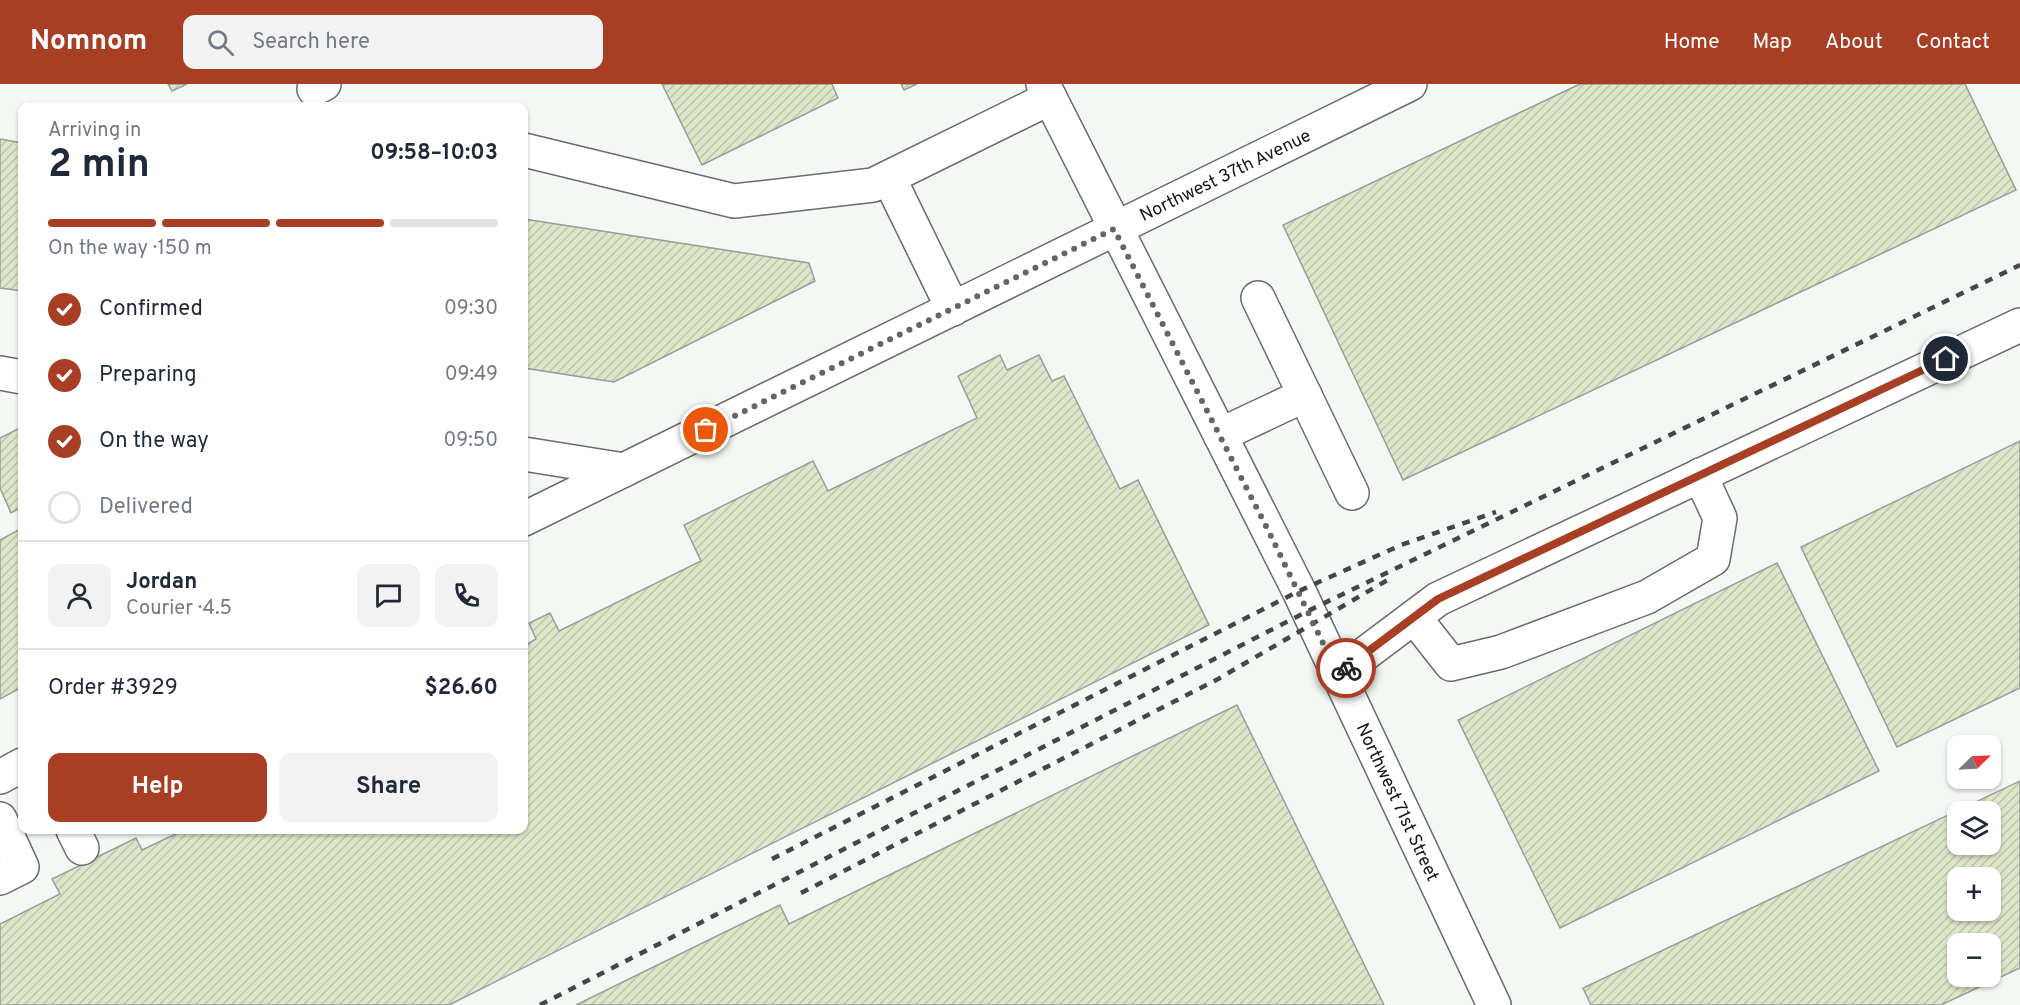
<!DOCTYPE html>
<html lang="en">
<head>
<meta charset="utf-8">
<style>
	:root { --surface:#fff; --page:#f2f2f3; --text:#1f2937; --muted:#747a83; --line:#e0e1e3; --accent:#a83f24 }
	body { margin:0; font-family:Overpass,sans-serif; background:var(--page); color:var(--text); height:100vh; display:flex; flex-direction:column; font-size:22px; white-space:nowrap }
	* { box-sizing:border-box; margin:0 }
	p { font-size:20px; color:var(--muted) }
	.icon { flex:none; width:33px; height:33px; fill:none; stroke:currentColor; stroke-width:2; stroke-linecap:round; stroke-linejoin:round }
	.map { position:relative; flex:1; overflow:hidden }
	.side { position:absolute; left:18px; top:18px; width:510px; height:732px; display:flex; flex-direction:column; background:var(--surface); border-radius:12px; box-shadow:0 2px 4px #0004 }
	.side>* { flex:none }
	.needle { width:39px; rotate:66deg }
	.controls { position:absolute; left:1947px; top:651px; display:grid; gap:12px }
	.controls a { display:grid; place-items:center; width:54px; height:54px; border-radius:12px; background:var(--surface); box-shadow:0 2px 4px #0004; font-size:30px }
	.pin { position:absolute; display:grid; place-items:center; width:51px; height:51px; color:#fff; margin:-26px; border:3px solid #fff; border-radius:50%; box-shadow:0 2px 6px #0007 }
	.courier { position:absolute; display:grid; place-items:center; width:60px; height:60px; margin:-30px; border:4px solid #a83f24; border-radius:50%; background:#fff; color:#222; box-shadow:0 2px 8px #0007 }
	.headline em { font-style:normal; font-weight:700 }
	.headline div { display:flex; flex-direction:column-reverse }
	.headline { display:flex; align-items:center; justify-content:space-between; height:102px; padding:0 30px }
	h1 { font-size:39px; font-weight:700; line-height:45px }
	.bar { display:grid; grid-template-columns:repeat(4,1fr); gap:9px 6px; align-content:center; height:72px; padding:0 30px }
	.bar i { height:8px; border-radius:4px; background:var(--line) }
	.bar .active { background:var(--accent) }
	.bar p { grid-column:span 4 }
	.line { display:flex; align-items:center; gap:15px; padding:0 30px; border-top:2px solid var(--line) }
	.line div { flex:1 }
	.round { display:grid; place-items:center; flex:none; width:63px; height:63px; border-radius:12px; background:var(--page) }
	ol { padding:0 30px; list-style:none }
	li { display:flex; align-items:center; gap:18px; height:66px }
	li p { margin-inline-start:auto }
	li .icon { padding:6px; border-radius:50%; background:var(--accent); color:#fff; stroke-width:4 }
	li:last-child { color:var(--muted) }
	li i { width:33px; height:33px; border:3px solid var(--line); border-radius:50% }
	.button { display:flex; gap:12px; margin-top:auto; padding:12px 30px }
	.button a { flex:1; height:69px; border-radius:12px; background:var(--accent); color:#fff; font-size:24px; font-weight:700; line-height:69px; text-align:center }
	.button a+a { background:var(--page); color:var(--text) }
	header { display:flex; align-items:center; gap:36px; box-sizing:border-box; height:84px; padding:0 30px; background:var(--accent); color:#fff }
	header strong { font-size:28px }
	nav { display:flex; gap:33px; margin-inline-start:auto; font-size:21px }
	.search { width:420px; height:54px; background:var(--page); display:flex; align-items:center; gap:15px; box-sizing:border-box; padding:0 21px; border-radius:12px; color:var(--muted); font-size:22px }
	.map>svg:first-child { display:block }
	.building { fill:url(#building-hatch); stroke:#9a9c97; stroke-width:1.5; fill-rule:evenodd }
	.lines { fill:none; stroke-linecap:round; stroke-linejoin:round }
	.minor-casing { stroke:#696c69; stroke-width:36 }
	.minor { stroke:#fff; stroke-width:33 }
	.rail { stroke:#454645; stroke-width:4.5; stroke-dasharray:8 8; stroke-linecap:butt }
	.done { stroke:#646664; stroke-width:6; stroke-dasharray:0 10.8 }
	.route { stroke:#a83f24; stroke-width:8 }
	.labels { text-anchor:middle; stroke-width:4.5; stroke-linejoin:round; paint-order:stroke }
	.street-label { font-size:18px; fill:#171817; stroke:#fff }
</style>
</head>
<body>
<header>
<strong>Nomnom</strong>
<div class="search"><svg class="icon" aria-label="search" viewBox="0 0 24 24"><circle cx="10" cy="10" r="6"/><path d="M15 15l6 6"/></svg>Search here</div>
<nav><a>Home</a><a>Map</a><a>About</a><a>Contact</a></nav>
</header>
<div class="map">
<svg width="2020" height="921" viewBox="0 0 2020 921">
	<defs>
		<pattern id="building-hatch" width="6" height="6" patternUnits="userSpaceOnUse" patternTransform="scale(1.5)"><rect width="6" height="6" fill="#dce6c8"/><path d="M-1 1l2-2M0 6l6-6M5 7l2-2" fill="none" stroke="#bcc5ab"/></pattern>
	</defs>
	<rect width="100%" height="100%" fill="#f4f8f4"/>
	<g class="building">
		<path d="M168,0H187L172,7Z"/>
		<path d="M662,0H832L838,14L702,81Z"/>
		<path d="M901,0H917L904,6Z"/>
		<path d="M1580,0H1965L2016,106L1403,396L1283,141Z"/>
		<path d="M0,55L22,59V207L0,204Z"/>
		<path d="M524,135L809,179L815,197L614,298L524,284Z"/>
		<path d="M1000,271L1007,286L1039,271L1052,297L1064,292L1120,405L1138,396L1209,541L449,921H0V840L60,810L52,795L136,754L142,766L184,746H524V562L536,555L529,539L550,529L559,547L701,477L684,441L813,377L828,407L977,334L958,292Z"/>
		<path d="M22,343V423L11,429L0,404V354Z"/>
		<path d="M2020,357V604L1897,663L1801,463Z"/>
		<path d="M22,444V603L0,615V456Z"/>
		<path d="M1777,479L1879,687L1560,844L1458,636Z"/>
		<path d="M1237,621L1384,921H576L780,821L789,840Z"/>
		<path d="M2020,697V884L1941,921H1591L1583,904ZM1958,728H1990V760H1958ZM1958,794H1990V826H1958ZM1958,860H1990V892H1958Z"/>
	</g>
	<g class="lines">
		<defs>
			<g id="minor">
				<path d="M1043,0L1299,507L1494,921"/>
				<path d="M314,5L324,0"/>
				<path d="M524,66L734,117L873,101L1050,14"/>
				<path d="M889,94L953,225"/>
				<path d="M1258,214L1352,409"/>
				<path d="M0,289L22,293"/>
				<path d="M1220,351L1305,311"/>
				<path d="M524,370L624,386"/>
				<path d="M524,435L1410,0"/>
				<path d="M1414,533L1451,580L1501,568L1647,513L1713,475L1720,434L1700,391"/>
				<path d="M1338,590L1438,515L2020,241"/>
				<path d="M0,693L22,681"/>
				<path d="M0,735L22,783L0,794"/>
				<path d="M73,746L82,764"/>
			</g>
		</defs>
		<use href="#minor" class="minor-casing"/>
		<use href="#minor" class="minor"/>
		<g class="rail">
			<path d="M772,775L1299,507L1401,461L1496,428"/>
			<path d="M801,809L1218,595L1391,494"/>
			<path d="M540,921L1308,527L2020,181"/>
		</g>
	</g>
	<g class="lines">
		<path class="done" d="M706,346L1114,145L1269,448L1338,590L1346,584"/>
		<path class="route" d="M1346,584L1438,515L1946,275"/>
	</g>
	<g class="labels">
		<g class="street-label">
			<text transform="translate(1225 91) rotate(-26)" y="6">Northwest 37th Avenue</text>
			<text transform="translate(1398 718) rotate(65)" y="6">Northwest 71st Street</text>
		</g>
	</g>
</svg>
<div class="controls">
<a><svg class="needle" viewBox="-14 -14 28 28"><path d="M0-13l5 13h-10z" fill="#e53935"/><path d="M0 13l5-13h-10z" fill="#747a83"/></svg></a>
<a><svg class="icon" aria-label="layers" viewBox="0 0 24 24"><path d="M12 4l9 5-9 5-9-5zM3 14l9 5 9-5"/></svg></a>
<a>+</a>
<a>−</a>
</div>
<div class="pin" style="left:706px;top:346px;background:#ea580c"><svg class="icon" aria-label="bag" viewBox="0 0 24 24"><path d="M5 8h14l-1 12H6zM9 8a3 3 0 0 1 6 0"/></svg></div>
<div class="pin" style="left:1946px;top:275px;background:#1f2937"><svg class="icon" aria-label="home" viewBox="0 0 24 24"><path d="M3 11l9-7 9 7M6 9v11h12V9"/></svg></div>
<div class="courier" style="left:1346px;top:584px"><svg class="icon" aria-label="bike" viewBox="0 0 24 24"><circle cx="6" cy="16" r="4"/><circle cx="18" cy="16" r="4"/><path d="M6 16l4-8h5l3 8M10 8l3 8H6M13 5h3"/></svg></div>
<section class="side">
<div class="headline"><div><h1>2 min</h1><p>Arriving in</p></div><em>09:58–10:03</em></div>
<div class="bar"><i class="active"></i><i class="active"></i><i class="active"></i><i></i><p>On the way · 150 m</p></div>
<ol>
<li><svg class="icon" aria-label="check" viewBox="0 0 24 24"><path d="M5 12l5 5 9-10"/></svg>Confirmed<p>09:30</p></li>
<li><svg class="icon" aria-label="check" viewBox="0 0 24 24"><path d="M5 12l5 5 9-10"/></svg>Preparing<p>09:49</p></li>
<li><svg class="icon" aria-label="check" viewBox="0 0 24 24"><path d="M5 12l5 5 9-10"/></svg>On the way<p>09:50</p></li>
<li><i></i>Delivered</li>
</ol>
<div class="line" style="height:108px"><a class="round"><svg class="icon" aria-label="person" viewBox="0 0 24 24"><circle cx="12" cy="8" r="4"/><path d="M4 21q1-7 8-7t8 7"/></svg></a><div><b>Jordan</b><p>Courier · 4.5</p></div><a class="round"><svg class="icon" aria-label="chat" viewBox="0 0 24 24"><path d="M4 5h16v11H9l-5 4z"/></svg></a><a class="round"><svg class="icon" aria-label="phone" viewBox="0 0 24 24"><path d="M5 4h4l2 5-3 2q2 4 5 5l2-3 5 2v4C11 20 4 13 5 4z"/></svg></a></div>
<div class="line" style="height:78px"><div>Order #3929</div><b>$26.60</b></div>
<div class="button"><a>Help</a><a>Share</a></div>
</section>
</div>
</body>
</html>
